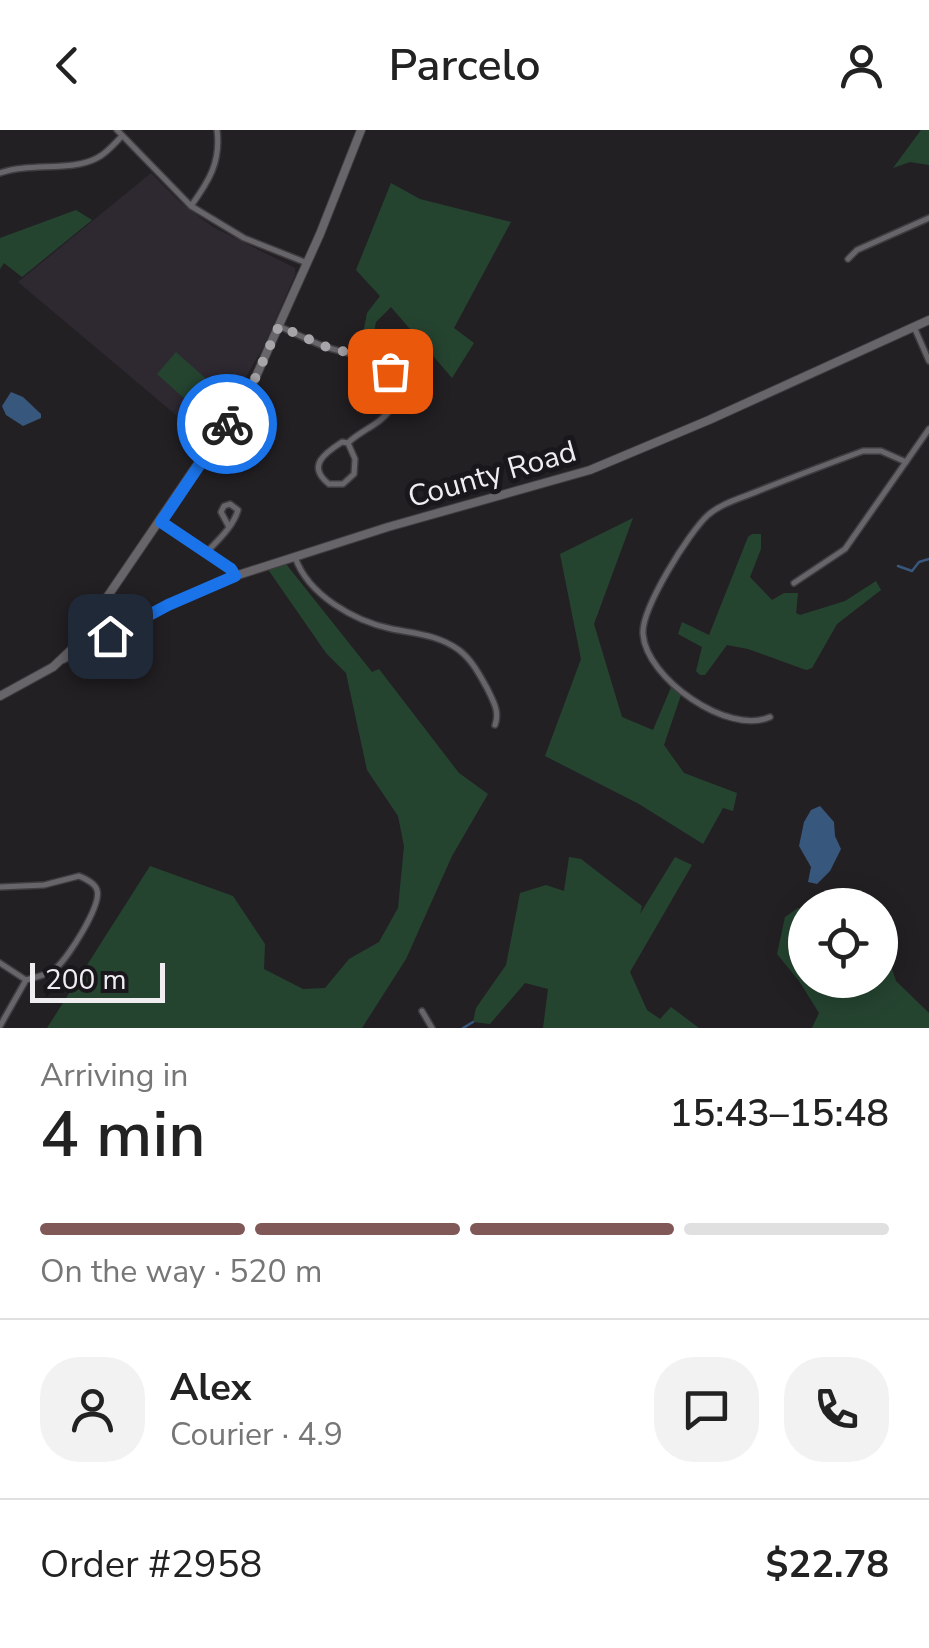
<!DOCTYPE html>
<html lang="en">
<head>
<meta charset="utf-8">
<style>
	:root { --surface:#fff; --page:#f2f2f2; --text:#222; --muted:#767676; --line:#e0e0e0; --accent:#815858 }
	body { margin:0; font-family:"Nunito Sans",sans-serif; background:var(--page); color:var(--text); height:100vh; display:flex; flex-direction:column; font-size:38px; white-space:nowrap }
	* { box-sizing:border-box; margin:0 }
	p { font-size:32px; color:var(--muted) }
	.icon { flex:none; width:55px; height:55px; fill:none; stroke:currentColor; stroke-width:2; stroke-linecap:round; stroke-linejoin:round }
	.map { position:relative; height:898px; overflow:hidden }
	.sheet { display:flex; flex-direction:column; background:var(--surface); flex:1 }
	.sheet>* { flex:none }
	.controls { position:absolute; left:788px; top:758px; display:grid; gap:20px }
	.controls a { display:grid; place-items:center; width:110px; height:110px; border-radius:50%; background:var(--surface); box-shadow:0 5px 25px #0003; font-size:50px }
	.scale { position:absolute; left:30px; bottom:25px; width:135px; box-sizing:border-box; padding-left:10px; border:5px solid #efedf0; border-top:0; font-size:28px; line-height:35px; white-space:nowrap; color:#efedf0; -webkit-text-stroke:8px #19171b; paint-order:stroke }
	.pin { position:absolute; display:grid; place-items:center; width:85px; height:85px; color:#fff; margin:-42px; border-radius:20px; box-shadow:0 5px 15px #0006 }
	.courier { position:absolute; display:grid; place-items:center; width:100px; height:100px; margin:-50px; border:8px solid #1a73e8; border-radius:50%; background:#fff; color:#222; box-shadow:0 2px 12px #0007 }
	.headline em { font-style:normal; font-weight:600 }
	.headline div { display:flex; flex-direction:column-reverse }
	.headline { display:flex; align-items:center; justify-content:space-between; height:170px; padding:0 40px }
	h1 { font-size:65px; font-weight:600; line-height:75px }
	.bar { display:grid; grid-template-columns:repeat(4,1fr); gap:15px 10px; align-content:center; height:120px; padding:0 40px }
	.bar i { height:12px; border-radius:8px; background:var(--line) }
	.bar .active { background:var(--accent) }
	.bar p { grid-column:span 4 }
	.line { display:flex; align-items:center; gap:25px; padding:0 40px; border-top:2px solid var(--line) }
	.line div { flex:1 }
	.round { display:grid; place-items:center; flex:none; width:105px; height:105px; border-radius:40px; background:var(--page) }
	header { display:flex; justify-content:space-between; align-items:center; height:130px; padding:0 40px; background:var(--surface); font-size:45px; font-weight:600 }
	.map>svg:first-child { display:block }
	.built { fill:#2e2831 }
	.green { fill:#254430 }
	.water { fill:#38577c }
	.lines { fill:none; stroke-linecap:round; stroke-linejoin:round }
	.stream { stroke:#38577c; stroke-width:2.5 }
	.street-casing { stroke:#3e3c3f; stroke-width:8 }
	.secondary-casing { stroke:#3e3c3f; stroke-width:10 }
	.street { stroke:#68656a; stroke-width:5 }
	.secondary { stroke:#68656a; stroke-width:8 }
	.done { stroke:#a8a5a9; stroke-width:10; stroke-dasharray:0 18 }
	.route { stroke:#1a73e8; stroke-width:12 }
	.labels { text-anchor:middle; stroke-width:10; stroke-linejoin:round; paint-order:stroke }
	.street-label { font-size:30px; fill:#efedf0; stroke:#19171b }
</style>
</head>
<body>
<header><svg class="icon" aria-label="back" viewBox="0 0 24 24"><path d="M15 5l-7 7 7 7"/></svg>Parcelo<svg class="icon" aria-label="person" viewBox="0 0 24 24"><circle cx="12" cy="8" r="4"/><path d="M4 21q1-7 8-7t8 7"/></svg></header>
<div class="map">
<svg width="929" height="898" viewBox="0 0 929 898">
	<rect width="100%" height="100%" fill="#232024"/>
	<path class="built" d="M151,43L180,72L213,97L295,138V145L264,216L208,312L18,152Z"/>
	<g class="green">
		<path d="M921,0H929V35L910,32L893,38Z"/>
		<path d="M391,53L420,69L511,92L454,198L474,213L452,248L391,177L376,192L369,228L359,225L367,183L380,166L356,140Z"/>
		<path d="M76,80L92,90L22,147L4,133L0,139V108Z"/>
		<path d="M176,222L223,264L204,286L157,244Z"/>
		<path d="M633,388L594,494L622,587L653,600L672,555L682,562L664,615L684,643L737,663L733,681L723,678L703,714L639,674L545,626L581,529L560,424Z"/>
		<path d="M752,404H761V419L750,447L772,470L784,463H798L796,483L800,485L845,471L876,451L881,460L837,494L812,538L806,540L748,519L727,515L705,545H700L696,541L702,517L678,504L682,492L709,505L748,407Z"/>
		<path d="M286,434L372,542L379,539L459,643L488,664L452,726L406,829L362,898H47L150,736L233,766L265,814L264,839L303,859L325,858L349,829L379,812L398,778L404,716L398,686L367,640L346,543L326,523L267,438Z"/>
		<path d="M569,727L581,729L642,776L640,784L675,727L692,735L630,842L647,880L660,889L671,877L699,898H543L548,859L525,853L490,894L473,892L476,878L506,835L520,763L546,755L564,761Z"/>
		<path d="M798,778L805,779V850H880V820L887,824L896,851L929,883V898H812L819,883L799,851L777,824L785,787Z"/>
	</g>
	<g class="water">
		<path d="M11,262L23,267L41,284V288L23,296L6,285L2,276Z"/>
		<path d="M820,676L834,692L835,706L841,719L830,741L817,754L808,752L811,737L799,716L804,692L811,680Z"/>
	</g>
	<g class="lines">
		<g class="stream">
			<path d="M898,436L912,441L919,432L929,429"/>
			<path d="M463,898L473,892"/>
		</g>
		<defs>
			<g id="street">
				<path d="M117,0L191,76L244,108L307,133"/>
				<path d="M0,43C30,32 71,42 97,28C107,23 114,14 122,6"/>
				<path d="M191,76C209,51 221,32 217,0"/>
				<path d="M848,129L857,120L929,88"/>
				<path d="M279,196C294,203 308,210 323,216C350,226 418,230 391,278C382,294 361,300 348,313"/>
				<path d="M914,197L929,231"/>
				<path d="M342,312L348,313L355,329L354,344L343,354H329C306,336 325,323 342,312Z"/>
				<path d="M161,392L231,439L234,445"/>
				<path d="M206,423C218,410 233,397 238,380L230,374L224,376L221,382L229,397"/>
				<path d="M295,427C308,465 354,491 392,499C417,504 438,505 459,520C472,530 479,544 487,558C493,571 500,581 495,595"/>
				<path d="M794,453L845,419L929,299"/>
				<path d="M770,587C728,606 646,548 643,504C641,479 689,402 708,385C723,372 745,367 763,359C796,346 830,333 863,321H881L906,332"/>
				<path d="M0,757L44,755L79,746C86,749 95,753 97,760C102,775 68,828 56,838C48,845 36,847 26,850L0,896"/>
				<path d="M0,833L26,850"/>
				<path d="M422,881L432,898"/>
			</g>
			<g id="secondary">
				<path d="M63,529L169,475L235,446L388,397L590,340L709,290L929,190"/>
				<path d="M0,566L53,537L71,520L253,253L320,104L361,0"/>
			</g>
		</defs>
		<use href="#street" class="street-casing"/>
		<use href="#secondary" class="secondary-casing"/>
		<use href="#street" class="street"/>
		<use href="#secondary" class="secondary"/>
	</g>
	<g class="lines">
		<path class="done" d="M227,294L253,253L279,196L324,216L375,230L390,241"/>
		<path class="route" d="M110,506L168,475L235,446L231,439L161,392L227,294"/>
	</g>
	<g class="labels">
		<g class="street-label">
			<text transform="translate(492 344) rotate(-16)" y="10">County Road</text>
		</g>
	</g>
</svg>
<div class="controls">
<a><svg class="icon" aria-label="locate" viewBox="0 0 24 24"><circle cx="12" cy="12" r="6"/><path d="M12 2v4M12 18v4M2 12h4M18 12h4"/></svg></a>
</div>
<div class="scale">200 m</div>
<div class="pin" style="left:390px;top:241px;background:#ea580c"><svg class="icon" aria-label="bag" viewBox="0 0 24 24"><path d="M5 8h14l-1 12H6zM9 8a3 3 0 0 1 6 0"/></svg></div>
<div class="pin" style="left:110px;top:506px;background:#1f2937"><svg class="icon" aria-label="home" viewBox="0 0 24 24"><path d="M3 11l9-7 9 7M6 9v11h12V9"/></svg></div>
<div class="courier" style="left:227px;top:294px"><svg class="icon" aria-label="bike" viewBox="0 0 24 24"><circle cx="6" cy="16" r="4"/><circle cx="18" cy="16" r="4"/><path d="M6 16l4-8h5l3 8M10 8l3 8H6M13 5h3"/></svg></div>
</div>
<section class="sheet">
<div class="headline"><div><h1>4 min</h1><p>Arriving in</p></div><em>15:43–15:48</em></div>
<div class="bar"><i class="active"></i><i class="active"></i><i class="active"></i><i></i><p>On the way · 520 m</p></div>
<div class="line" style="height:180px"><a class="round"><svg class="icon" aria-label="person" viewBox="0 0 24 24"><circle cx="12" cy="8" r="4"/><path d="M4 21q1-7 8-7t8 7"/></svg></a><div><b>Alex</b><p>Courier · 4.9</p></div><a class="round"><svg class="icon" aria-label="chat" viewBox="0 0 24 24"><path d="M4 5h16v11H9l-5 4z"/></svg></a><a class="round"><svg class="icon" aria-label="phone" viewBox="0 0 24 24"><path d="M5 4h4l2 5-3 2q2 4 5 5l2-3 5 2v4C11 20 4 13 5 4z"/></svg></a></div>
<div class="line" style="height:130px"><div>Order #2958</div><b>$22.78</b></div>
</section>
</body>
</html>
